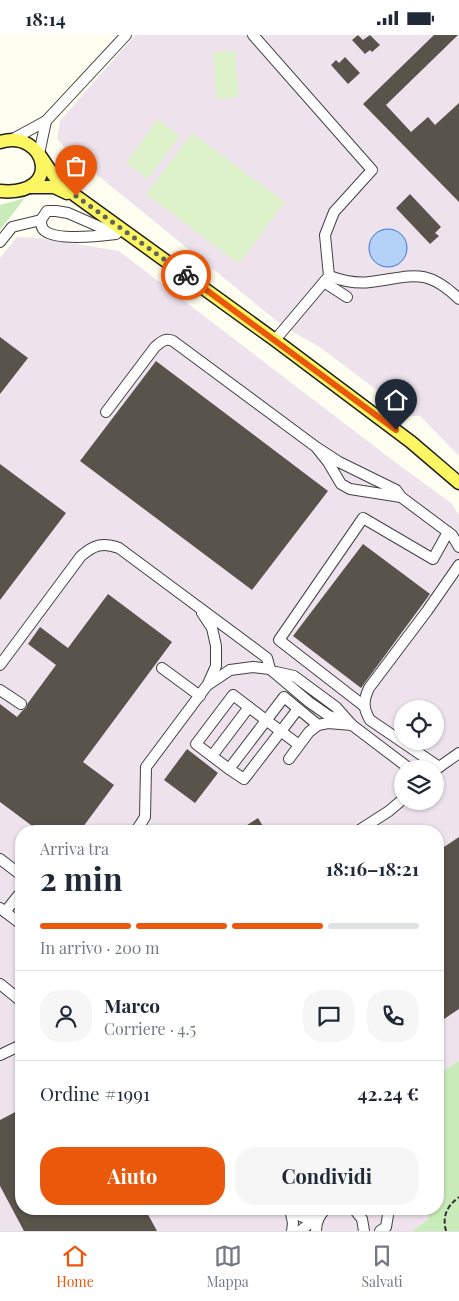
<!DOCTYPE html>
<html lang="it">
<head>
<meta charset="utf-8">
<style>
	:root { --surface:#fff; --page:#f6f6f7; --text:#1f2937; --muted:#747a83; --line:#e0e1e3; --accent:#ea580c }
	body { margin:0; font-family:"Playfair Display",serif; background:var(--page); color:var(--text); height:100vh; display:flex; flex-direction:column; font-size:19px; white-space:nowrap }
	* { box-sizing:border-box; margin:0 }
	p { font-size:16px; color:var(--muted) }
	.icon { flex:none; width:28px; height:28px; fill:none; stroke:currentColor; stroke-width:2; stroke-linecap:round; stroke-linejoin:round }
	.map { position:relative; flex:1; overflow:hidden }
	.details { position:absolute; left:15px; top:790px; width:429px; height:390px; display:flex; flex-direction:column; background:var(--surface); border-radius:20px; box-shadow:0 1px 4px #0004 }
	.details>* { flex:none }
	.controls { position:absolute; left:394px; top:665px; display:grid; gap:10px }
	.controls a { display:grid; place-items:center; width:50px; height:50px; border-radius:50%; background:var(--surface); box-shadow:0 1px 4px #0004; font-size:25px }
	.pin { position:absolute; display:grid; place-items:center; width:42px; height:42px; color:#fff; margin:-51px -21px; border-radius:50% 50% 50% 0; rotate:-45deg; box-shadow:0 0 5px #0007 }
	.pin .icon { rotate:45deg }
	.courier { position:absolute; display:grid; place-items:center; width:50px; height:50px; margin:-25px; border:4px solid #ea580c; border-radius:50%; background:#fff; color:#222; box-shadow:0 1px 6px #0007 }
	.head em { font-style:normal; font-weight:700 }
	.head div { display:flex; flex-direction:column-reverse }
	.head { display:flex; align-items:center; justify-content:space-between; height:85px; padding:0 25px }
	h1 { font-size:32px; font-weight:700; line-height:38px }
	.bar { display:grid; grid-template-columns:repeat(4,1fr); gap:8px 5px; align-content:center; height:60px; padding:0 25px }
	.bar i { height:6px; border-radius:4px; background:var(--line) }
	.bar .current { background:var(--accent) }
	.bar p { grid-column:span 4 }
	.line { display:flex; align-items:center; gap:12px; padding:0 25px; border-top:1px solid var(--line) }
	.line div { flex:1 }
	.round { display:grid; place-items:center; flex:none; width:52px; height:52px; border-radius:20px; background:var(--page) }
	.primary-button { display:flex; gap:10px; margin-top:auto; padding:10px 25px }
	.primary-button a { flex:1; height:58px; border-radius:20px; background:var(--accent); color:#fff; font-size:20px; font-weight:700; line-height:58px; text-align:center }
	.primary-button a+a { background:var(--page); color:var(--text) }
	.status { display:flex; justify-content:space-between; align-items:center; height:35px; padding:0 25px; background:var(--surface); direction:ltr }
	.status svg { height:14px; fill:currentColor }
	.dock { display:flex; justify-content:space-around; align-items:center; height:70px; border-top:1px solid var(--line); background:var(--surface); font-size:14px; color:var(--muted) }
	.dock a { display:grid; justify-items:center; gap:2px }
	.dock .current { color:var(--accent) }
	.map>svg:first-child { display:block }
	.industrial { fill:#eee3ed; fill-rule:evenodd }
	.green { fill:#c9ebb9 }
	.pitch { fill:#ddf2cb }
	.water { fill:#b4d1f8; stroke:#3875d2 }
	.building { fill:#58534b }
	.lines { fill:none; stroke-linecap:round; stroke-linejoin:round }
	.minor-casing { stroke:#424242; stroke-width:12 }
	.major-casing { stroke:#202020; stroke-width:15 }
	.path { stroke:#313131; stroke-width:2; stroke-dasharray:5 2.5; stroke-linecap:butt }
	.minor { stroke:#fff; stroke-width:10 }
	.major { stroke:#fdf663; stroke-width:12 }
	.done { stroke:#63635e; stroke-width:5; stroke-dasharray:0 9 }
	.route { stroke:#ea580c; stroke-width:6 }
</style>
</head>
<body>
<div class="status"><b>18:14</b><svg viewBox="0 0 49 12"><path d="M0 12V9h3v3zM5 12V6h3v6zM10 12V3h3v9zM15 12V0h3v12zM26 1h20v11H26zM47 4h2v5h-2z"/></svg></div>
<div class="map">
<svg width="459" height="1196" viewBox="0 0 459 1196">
	<rect width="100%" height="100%" fill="#fffff1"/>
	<g class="industrial">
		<path d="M135,0H459V421L420,381H411L321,313L283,291L69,117L57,104L60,86Z"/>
		<path d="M17,202L40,203L119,216L395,427L451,468L459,480V1026L438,1039V796H21V1174H424L429,1184L412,1196H0V223ZM402,674H435V706H402ZM402,734H435V766H402Z"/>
	</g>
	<g class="green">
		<path d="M25,163L0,195V170Z"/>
		<path d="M459,1026V1196H412L429,1184L424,1174H438V1039Z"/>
	</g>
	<g class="pitch">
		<path d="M235,16L239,62L217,64L213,17Z"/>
		<path d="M158,84L180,101L148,144L126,128Z"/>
		<path d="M192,98L285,167L239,229L146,159Z"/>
	</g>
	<circle class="water" cx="388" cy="213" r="19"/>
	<g class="building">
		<path d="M358,0L363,5L370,0L380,10L372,17L370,15L365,19L352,5Z"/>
		<path d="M434,0H458L386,70L411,97L428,82L435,90L459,68V167L363,69Z"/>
		<path d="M345,22L360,38L348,49L331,30L336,25L339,28Z"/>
		<path d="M410,159L441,192L435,198L439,201L430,209L396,173Z"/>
		<path d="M0,302L28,323L0,359Z"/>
		<path d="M156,326L328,456L252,555L80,426Z"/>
		<path d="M0,429L66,478L0,565Z"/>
		<path d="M363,509L430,559L361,653L293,601Z"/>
		<path d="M108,559L172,607L83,727L114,750L80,796H39L0,767V669L17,682L22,676L26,673L28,668L56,630L28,609L40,592L68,613Z"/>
		<path d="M187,714L218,738L195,768L164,745Z"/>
		<path d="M258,783L266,796H238Z"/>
		<path d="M459,802V974L438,988V816Z"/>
		<path d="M21,1074V1174H145L157,1196H24L0,1151V1085Z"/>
	</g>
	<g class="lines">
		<defs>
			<g id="minor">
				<path d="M253,0L372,135L334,177L325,200L329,241"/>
				<path d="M13,104L46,86L126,0"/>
				<path d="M39,119L46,86"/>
				<path d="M116,199L68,178L56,176H47L41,185C41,189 41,193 45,196C58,206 100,201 116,199L121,193"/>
				<path d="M0,207L12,192L41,185"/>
				<path d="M324,247L347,262"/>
				<path d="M275,305L329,241C343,246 356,249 370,247C411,242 425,231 459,264"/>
				<path d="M106,377L155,312C162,306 165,303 173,306L316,412L339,427L396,455L401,462L350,454L341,449L328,427L316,412"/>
				<path d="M401,462L452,500L459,512"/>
				<path d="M0,630L81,521C94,510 102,507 119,513L267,623L270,634L309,667L329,681L352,690L336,672L294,641L276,637"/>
				<path d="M162,633L200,661"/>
				<path d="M209,649L230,635L253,632L270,634"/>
				<path d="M0,655L21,669"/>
				<path d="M364,671L279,605L363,483L433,524L448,497"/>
				<path d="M298,674L244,744L229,734L284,662L318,690"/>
				<path d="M212,721L249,672"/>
				<path d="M289,724L309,697L318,690L328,688L352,690L410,734"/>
				<path d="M439,732L370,685C363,673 363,666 369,653L427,576L459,530"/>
				<path d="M229,734L196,709L233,660L299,710"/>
				<path d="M435,735L459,718"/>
				<path d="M136,796L145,782L146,732L208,649L216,631V611L212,593L202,578"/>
				<path d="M358,796L389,776L402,765"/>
				<path d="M0,824L21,840"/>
				<path d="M0,873L21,889"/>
				<path d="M5,877L21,857"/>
				<path d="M0,949L21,966"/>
				<path d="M0,1020L21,1010"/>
				<path d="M290,1174L293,1188L292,1196"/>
				<path d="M292,1174C300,1184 307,1184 319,1181"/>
				<path d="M354,1174L362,1184L364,1196"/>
				<path d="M300,1196L318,1182"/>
				<path d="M316,1196C316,1187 319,1180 326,1174"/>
				<path d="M380,1196L386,1192L389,1174"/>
			</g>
			<g id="major">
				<path d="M0,107C46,93 65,162 0,156"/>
				<path d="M39,119L56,144L76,161L275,305L411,407L459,448"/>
				<path d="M31,152H54L67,158"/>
			</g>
		</defs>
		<use href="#minor" class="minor-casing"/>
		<use href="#major" class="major-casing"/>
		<path class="path" d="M446,1196C442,1181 447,1171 459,1162"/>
		<use href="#minor" class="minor"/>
		<use href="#major" class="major"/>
	</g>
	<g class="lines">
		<path class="done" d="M76,161L186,240"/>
		<path class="route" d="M186,240L396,395"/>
	</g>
</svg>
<div class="controls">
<a><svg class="icon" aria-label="locate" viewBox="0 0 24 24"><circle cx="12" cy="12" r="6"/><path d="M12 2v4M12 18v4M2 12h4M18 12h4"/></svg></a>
<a><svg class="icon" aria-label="layers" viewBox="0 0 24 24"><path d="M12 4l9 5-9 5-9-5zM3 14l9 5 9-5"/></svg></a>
</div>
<div class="pin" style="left:76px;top:161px;background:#ea580c"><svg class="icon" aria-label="bag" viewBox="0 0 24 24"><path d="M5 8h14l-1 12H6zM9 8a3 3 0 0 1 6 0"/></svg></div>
<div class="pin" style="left:396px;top:395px;background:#1f2937"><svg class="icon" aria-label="home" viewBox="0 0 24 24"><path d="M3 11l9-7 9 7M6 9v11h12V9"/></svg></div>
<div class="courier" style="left:186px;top:240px"><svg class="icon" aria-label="bike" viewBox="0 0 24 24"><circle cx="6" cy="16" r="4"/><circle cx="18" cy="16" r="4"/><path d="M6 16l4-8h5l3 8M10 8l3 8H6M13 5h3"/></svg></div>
<section class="details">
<div class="head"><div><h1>2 min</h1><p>Arriva tra</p></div><em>18:16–18:21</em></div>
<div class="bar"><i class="current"></i><i class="current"></i><i class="current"></i><i></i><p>In arrivo · 200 m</p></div>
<div class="line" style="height:90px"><a class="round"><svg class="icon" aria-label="person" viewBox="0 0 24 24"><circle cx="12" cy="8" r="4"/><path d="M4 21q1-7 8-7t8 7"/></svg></a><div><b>Marco</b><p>Corriere · 4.5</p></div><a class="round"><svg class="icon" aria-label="chat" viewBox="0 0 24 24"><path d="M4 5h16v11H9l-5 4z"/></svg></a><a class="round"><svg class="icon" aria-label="phone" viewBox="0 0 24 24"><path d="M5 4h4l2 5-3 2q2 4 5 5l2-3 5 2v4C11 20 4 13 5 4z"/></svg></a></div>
<div class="line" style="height:65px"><div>Ordine #1991</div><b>42.24 €</b></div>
<div class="primary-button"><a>Aiuto</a><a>Condividi</a></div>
</section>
</div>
<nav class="dock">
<a class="current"><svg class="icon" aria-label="home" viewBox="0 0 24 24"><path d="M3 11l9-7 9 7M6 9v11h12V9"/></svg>Home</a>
<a><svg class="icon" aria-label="map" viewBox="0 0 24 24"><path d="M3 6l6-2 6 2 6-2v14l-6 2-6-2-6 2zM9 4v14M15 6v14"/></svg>Mappa</a>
<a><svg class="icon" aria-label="saved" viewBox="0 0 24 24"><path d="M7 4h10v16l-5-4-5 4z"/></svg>Salvati</a>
</nav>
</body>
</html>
